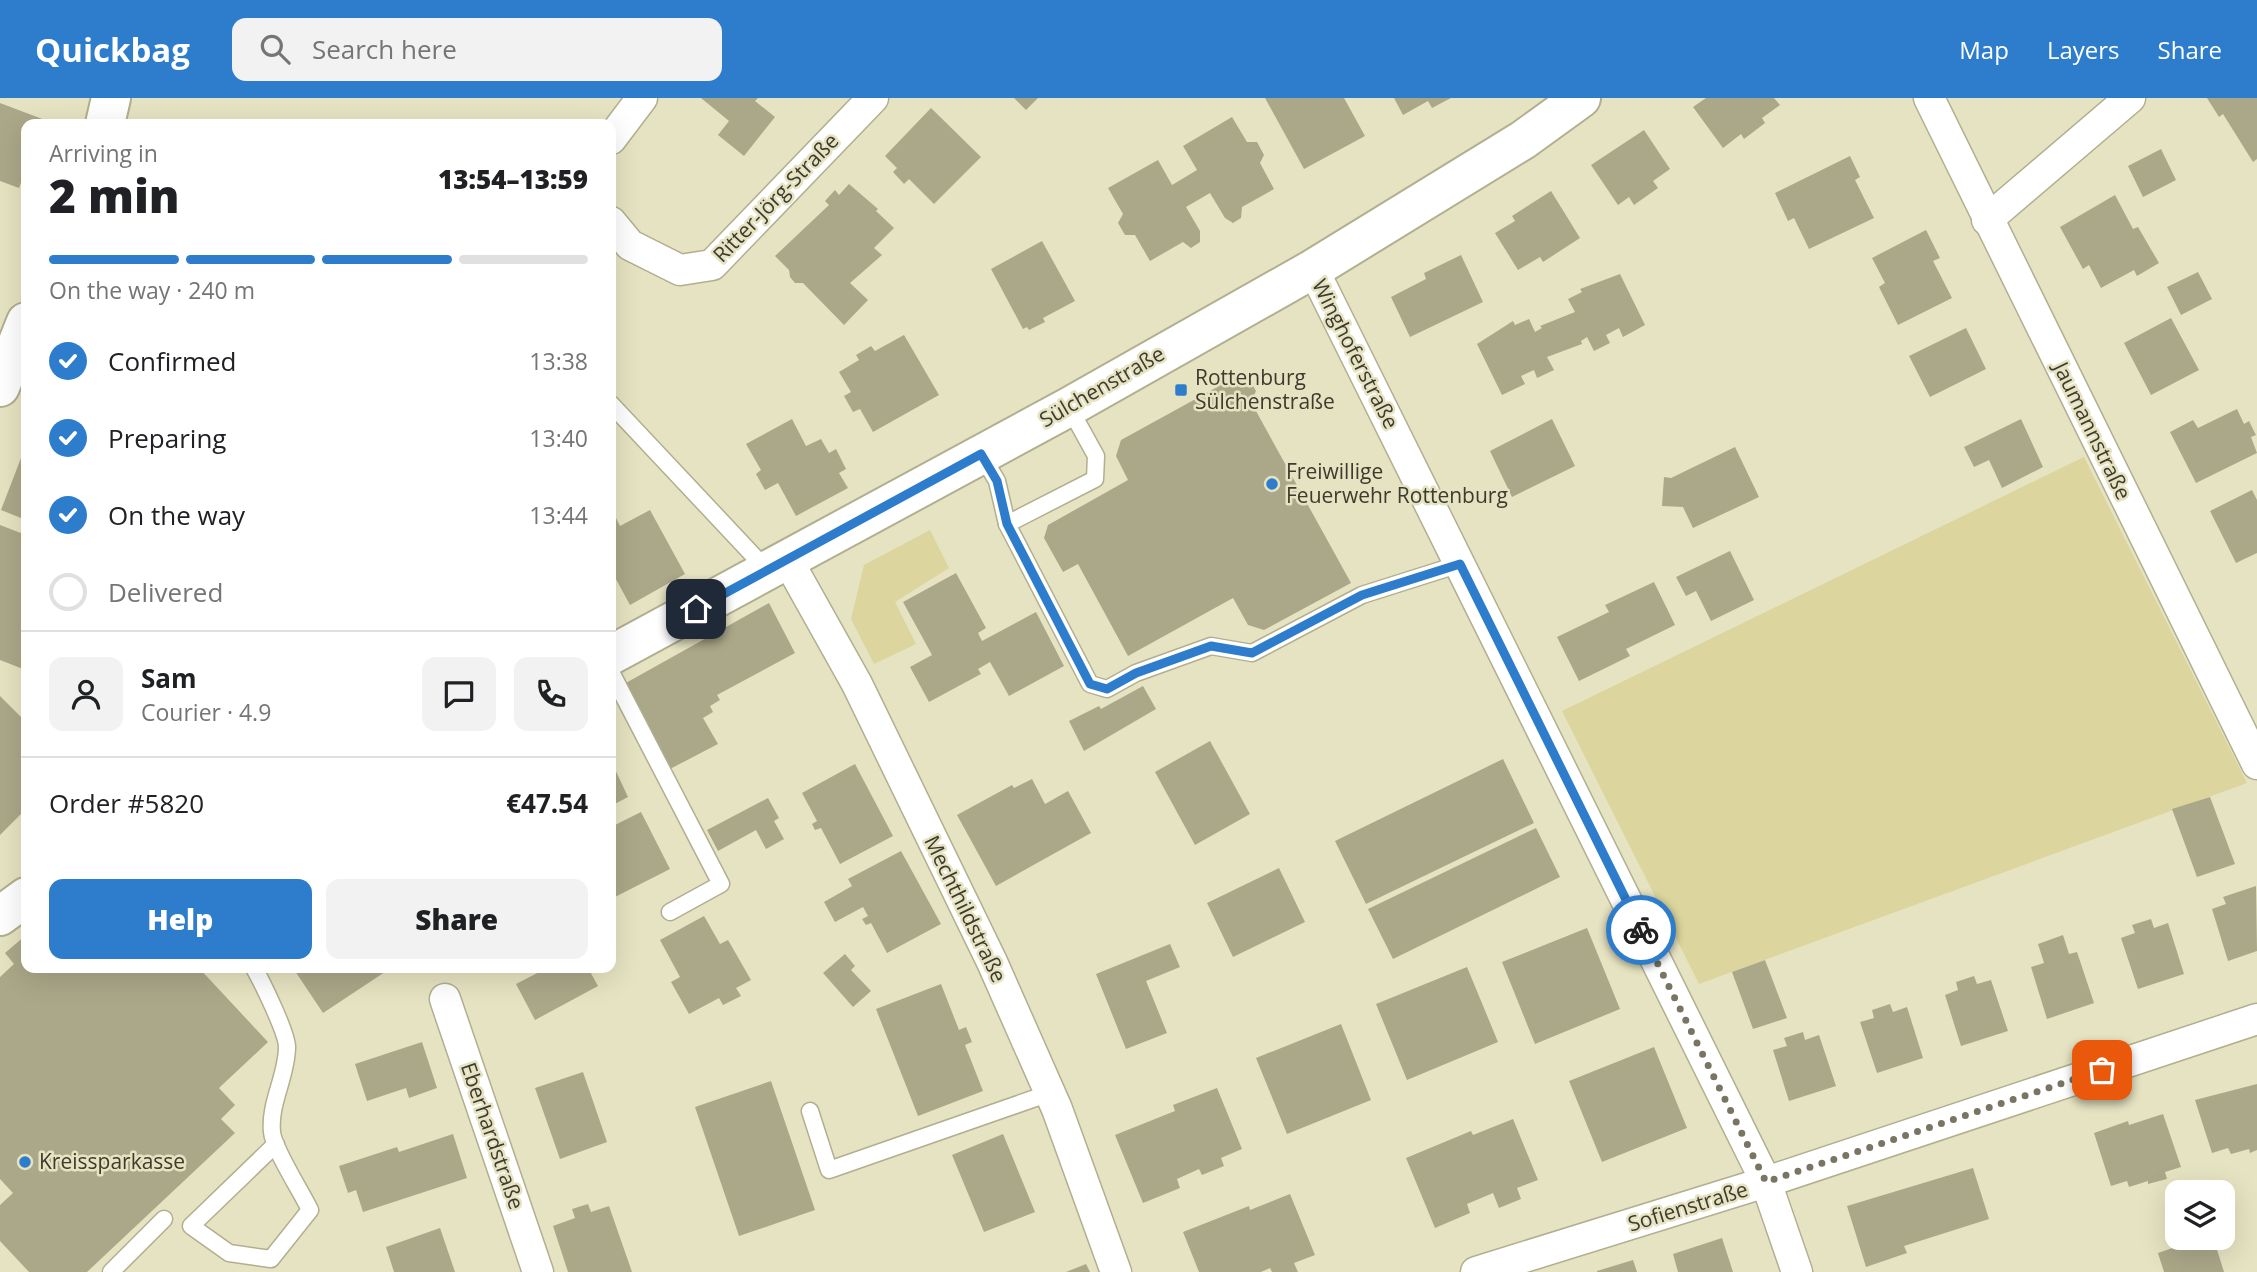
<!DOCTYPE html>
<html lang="en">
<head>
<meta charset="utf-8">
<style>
	:root { --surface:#fff; --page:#f2f2f2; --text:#202124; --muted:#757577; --line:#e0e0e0; --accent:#2e7dcc }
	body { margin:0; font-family:"Open Sans",sans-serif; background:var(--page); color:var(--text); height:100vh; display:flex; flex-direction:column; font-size:26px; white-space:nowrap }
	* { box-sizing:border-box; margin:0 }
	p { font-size:23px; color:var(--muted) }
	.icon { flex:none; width:38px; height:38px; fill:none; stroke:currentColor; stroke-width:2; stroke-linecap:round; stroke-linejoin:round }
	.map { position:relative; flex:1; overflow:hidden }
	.drawer { position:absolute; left:21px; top:21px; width:595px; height:854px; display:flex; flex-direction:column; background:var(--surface); border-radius:14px; box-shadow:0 7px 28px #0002 }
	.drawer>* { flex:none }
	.fabs { position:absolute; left:2165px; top:1082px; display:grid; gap:14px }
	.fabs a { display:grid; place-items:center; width:70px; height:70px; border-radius:14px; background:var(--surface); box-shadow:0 7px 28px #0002; font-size:35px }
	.pin { position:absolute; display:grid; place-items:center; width:60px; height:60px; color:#fff; margin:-30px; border-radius:14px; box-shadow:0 4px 10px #0006 }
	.courier { position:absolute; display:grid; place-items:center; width:70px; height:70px; margin:-35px; border:5px solid #2e7dcc; border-radius:50%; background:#fff; color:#222; box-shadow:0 2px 9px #0007 }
	.head em { font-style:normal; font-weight:800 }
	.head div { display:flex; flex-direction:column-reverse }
	.head { display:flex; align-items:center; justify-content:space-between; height:119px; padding:0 28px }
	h1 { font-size:46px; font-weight:800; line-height:52px }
	.bar { display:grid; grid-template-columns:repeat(4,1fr); gap:10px 7px; align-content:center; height:84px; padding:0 28px }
	.bar i { height:9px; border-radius:5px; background:var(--line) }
	.bar .active { background:var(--accent) }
	.bar p { grid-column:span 4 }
	.line { display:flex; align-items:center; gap:18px; padding:0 28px; border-top:2px solid var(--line) }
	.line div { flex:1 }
	.round { display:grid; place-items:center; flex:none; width:74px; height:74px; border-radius:14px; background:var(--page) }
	ol { padding:0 28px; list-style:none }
	li { display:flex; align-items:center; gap:21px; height:77px }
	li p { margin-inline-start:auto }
	li .icon { padding:7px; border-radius:50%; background:var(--accent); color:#fff; stroke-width:4 }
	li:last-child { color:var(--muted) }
	li i { width:38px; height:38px; border:4px solid var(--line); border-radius:50% }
	.primary-button { display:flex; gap:14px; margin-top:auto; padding:14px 28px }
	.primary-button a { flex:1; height:80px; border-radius:14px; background:var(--accent); color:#fff; font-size:28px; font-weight:800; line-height:80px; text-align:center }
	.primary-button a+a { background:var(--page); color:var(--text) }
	header { display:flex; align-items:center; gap:42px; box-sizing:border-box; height:98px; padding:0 35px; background:var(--accent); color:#fff }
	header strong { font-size:33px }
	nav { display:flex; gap:38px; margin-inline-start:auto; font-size:24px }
	.search { width:490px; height:63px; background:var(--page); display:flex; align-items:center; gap:18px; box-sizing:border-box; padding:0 24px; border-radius:14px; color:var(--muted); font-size:26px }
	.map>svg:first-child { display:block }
	.green { fill:#dcd59d }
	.building { fill:#aba889 }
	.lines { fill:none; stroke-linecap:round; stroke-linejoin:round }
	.lane-casing { stroke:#b2af90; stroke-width:19 }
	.street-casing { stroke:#b2af90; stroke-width:33 }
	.secondary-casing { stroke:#b2af90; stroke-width:42 }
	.lane { stroke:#fff; stroke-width:16 }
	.street { stroke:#fff; stroke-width:30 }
	.secondary { stroke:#fff; stroke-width:38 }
	.done { stroke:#787662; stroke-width:7; stroke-dasharray:0 12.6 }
	.route { stroke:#2e7dcc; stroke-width:9 }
	.poi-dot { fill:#2e7dcc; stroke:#e6e3c2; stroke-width:2.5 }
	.labels { text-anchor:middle; stroke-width:5; stroke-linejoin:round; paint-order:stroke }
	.street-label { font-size:21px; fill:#3c3b2e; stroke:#e6e3c2 }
	.poi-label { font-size:21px; fill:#3c3b2e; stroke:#e6e3c2; text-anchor:start }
</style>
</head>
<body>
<header>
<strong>Quickbag</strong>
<div class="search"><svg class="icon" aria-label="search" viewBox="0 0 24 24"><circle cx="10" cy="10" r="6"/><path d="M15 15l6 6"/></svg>Search here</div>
<nav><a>Map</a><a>Layers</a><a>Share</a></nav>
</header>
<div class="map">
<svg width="2257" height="1174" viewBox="0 0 2257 1174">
	<rect width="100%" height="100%" fill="#e6e3c2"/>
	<g class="green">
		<path d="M2084,359L2247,685L1699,886L1562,613Z"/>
		<path d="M930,432L949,470L895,504L916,546L874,566L851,521L864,467Z"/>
	</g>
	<g class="building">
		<path d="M701,0H758L755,3L775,19L744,58L718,37L729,23Z"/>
		<path d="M1014,0H1038L1026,12Z"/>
		<path d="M1265,0H1344L1365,38L1304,71Z"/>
		<path d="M1394,0H1451L1432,10L1428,3L1403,17Z"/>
		<path d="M1706,0H1774L1780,7L1762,20L1765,25L1744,41L1741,36L1723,50L1693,9Z"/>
		<path d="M2207,0H2257V61L2253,64L2223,16L2219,19Z"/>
		<path d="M0,5L45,22L44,26H26V71L19,90L0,83Z"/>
		<path d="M931,10L981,59L934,106L909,81L904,86L893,74L897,70L885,58Z"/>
		<path d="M1232,19L1247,44H1257L1264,57L1260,65L1274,91L1242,109L1241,120L1233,125L1225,120L1210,95L1186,109L1200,133V144L1191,150L1183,144L1150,163L1135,137H1125L1118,125L1123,116L1108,90L1158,62L1172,87L1197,72L1183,48Z"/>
		<path d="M1644,32L1670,71L1653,83L1658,90L1634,107L1629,99L1618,107L1591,67Z"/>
		<path d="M2161,51L2176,82L2143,99L2128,68Z"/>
		<path d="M1850,58L1860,79L1855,82L1874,120L1809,151L1794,120L1788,123L1775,95Z"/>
		<path d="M849,86L878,111L876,113L894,130L874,150L882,157L850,185L868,202L844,227L803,185H795L790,179L789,172L775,158L829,107L825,103L835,92L839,97Z"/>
		<path d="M1551,93L1580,140L1543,164L1540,159L1518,172L1495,135L1515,123L1512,118Z"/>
		<path d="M2115,97L2133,131L2138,129L2159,165L2137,178L2134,172L2101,190L2089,167L2083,171L2060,129Z"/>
		<path d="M1926,132L1940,160L1933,163L1952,200L1898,227L1879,189L1885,185L1872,160Z"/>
		<path d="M1042,143L1075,203L1043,220L1045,224L1029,232L1027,229L1023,231L991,171Z"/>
		<path d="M1461,157L1483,204L1410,239L1391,199L1426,181L1424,175Z"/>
		<path d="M2198,174L2212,201L2181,217L2167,189Z"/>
		<path d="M1620,176L1645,227L1623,239L1619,230L1606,237L1610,245L1594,253L1587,239L1581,243L1582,246L1547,259L1554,272L1537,280L1534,272L1521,278L1525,286L1502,297L1477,246L1513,223L1515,227L1529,221L1535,234L1542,230L1540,228L1575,214L1568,201L1582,194L1580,191Z"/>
		<path d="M2171,220L2199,272L2151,297L2124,245Z"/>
		<path d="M1966,230L1986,271L1930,299L1909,258Z"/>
		<path d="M904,237L939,297L873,334L860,311L853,314L844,298L851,294L839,274L859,262L856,257L871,248L875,253Z"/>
		<path d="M1241,276L1248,279L1256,293L1251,304L1351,485L1264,532L1248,527L1233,500L1128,558L1078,466L1063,474L1044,440L1048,427L1128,382L1116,358L1121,342Z"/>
		<path d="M2237,311L2244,326L2249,323L2256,337L2251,339L2257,355L2196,385L2170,334L2193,322L2198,330Z"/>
		<path d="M792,321L806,348L821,341L829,355L836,351L846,371L839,375L848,390L796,418L778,385L765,392L756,376L761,372L746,346Z"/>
		<path d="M1552,321L1575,368L1512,399L1490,353Z"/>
		<path d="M2021,321L2043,369L2002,390L1989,362L1974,369L1964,349Z"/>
		<path d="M26,347V422L1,412Z"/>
		<path d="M1735,349L1759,399L1693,430L1683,409L1662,408L1664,379L1671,380Z"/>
		<path d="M2252,392L2257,402V455L2236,465L2210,413Z"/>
		<path d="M611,410L620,428L650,412L685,476L630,507L611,472Z"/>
		<path d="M0,427L26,437V562L23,571L0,562Z"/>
		<path d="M1730,453L1754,502L1711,523L1696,493L1686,498L1676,479Z"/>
		<path d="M956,475L986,530L978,535L982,543L1036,514L1064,568L1009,598L990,564L978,571L981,576L929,604L910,569L932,557L903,504Z"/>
		<path d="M1654,484L1675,527L1626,551L1630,558L1579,583L1557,539L1609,514L1605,507Z"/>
		<path d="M769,505L795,555L717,597L720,602L710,608L713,614L703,620L718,646L670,671L624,586Z"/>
		<path d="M1143,588L1156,611L1084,653L1069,623L1099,608L1101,611Z"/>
		<path d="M0,598L24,622L26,620V711L0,737Z"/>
		<path d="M1210,643L1250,716L1195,747L1155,674Z"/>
		<path d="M1503,661L1534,725L1366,806L1335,743Z"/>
		<path d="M855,666L893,738L840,766L821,730L815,732L812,726L817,723L802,695Z"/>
		<path d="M613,667L628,699L611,708V668Z"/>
		<path d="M1032,681L1045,706L1068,693L1091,735L996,788L957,717L1012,687L1014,690Z"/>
		<path d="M2210,699L2235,766L2197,779L2172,711Z"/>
		<path d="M768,700L779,720L774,723L784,741L766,751L756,732L718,753L707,732Z"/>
		<path d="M641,714L670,771L611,801V729Z"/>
		<path d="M1536,730L1560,779L1393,861L1368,811Z"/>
		<path d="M901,753L941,826L887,855L871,825L866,827L862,821L868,818L863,809L835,824L824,804L852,788L848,781Z"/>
		<path d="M1279,770L1305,824L1233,859L1207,805Z"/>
		<path d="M2256,788L2257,853L2228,863L2212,811L2226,806L2223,799Z"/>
		<path d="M704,818L720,846L728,842L751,882L736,890L741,898L723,907L719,900L689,916L671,884L680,879L660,842Z"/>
		<path d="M2151,821L2154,830L2168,825L2184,876L2138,891L2121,840L2135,835L2132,827Z"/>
		<path d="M1587,830L1620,911L1535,946L1502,864Z"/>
		<path d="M26,837V870H199L268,944L219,990L235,1007L221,1021L235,1035L87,1174H29L0,1143V1107L13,1095L0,1081V879L14,866L5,855Z"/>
		<path d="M2063,837L2069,856L2077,854L2094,905L2047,921L2031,869L2044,865L2038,846Z"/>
		<path d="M1170,846L1180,869L1146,883L1167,935L1126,951L1096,876Z"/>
		<path d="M845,856L855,868L851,872L871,893L853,909L823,875Z"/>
		<path d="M1765,862L1787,920L1753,931L1732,874Z"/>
		<path d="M1467,869L1498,944L1407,982L1376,906Z"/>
		<path d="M293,870H391L323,915Z"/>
		<path d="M547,870H588L598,888L535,922L516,886Z"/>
		<path d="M1974,878L1977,886L1991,882L2008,933L1961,948L1945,897L1958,892L1956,884Z"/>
		<path d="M941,886L959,932L966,929L972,944L965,947L983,993L918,1018L876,911Z"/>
		<path d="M1890,906L1893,914L1907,909L1923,960L1877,975L1860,924L1874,920L1872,912Z"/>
		<path d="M1341,926L1371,1002L1287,1036L1256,960Z"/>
		<path d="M1803,934L1805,942L1819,937L1836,988L1789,1003L1773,952L1787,948L1784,940Z"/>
		<path d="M422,944L437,990L409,1000L406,990L367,1003L355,966Z"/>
		<path d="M1654,949L1687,1030L1602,1064L1569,983Z"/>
		<path d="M583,974L607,1044L560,1061L535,990Z"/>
		<path d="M771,983L815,1112L739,1138L695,1009Z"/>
		<path d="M2257,986V1052L2250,1055L2249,1051L2231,1056L2228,1050L2212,1055L2195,1002Z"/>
		<path d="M1217,990L1242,1051L1221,1060L1224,1068L1202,1077L1199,1071L1177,1081L1180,1090L1143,1105L1115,1037L1175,1013L1173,1007Z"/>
		<path d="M2163,1016L2181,1069L2165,1074L2167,1081L2148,1086V1083L2129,1089L2127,1083L2111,1088L2094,1035L2128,1023L2129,1027Z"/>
		<path d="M1513,1021L1538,1082L1517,1090L1521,1101L1499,1110L1493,1095L1467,1106L1470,1115L1435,1130L1406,1060L1471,1033L1473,1037Z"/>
		<path d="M453,1036L467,1080L363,1114L356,1092L348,1095L339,1068L397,1049L399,1054Z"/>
		<path d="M1003,1036L1035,1114L984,1134L952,1057Z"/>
		<path d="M1973,1070L1989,1121L1904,1148L1907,1155L1866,1169L1847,1108Z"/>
		<path d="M1290,1096L1315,1157L1294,1165L1298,1174H1272L1270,1170L1261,1174H1199L1183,1134L1249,1108L1250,1112Z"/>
		<path d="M588,1106L591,1114L609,1108L632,1174H568L553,1128L575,1120L572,1111Z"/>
		<path d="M440,1130L455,1174H394L386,1149Z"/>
		<path d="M2204,1139H2213L2224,1174H2164L2158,1155Z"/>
		<path d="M1722,1140L1733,1174H1678L1673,1156Z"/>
		<path d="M1633,1162L1637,1174H1597V1173Z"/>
		<path d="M1086,1166L1090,1174H1066Z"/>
	</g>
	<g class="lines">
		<defs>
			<g id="lane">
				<path d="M611,306L767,472"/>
				<path d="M981,356L997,383L1007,426L1090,586L1107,591L1136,575L1211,548L1252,555L1362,497L1460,466"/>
				<path d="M1007,426L1095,381L1096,358L1069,309"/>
				<path d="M611,574L721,786L670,814"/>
				<path d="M254,870C262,884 287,935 287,949C287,978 269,1005 272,1034C273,1050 302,1095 310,1112L271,1161L229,1155L191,1128L276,1046"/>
				<path d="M810,1013L829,1072L1050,995"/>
				<path d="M111,1174L164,1121"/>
			</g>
			<g id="street">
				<path d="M1929,0L2257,666"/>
				<path d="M611,41L642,0"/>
				<path d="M1987,122L2130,0"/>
				<path d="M611,124L630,147L680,172L712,167L873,0"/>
				<path d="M1313,171L1766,1084L1797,1174"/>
				<path d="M787,461L857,586L992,864L1057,1011L1116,1174"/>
				<path d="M445,901L538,1174"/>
				<path d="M1476,1174L1766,1084L2257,921"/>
			</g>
			<g id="secondary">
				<path d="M105,26L111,0"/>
				<path d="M0,289L26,224"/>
				<path d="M611,557L1069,309L1313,171L1523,42L1581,0"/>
				<path d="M0,818L26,799"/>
			</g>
		</defs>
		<use href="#lane" class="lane-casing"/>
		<use href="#street" class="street-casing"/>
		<use href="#secondary" class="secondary-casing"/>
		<use href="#lane" class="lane"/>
		<use href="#street" class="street"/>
		<use href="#secondary" class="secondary"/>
	</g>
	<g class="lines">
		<path class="done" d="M1641,832L1766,1084L2102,972"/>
		<path class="route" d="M696,511L981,356L997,383L1007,426L1090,586L1107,591L1136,575L1211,548L1252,555L1362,497L1460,466L1641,832"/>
	</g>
	<g class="poi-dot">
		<rect x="1174" y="285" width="14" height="14" rx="3.5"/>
		<circle cx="1272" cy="386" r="7"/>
		<circle cx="25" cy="1064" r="7"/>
	</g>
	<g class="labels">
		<g class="street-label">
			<text transform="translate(776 100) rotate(-46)" y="7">Ritter-Jörg-Straße</text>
			<text transform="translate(1355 256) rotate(63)" y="7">Winghoferstraße</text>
			<text transform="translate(1102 289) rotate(-30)" y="7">Sülchenstraße</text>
			<text transform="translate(2092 333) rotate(64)" y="7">Jaumannstraße</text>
			<text transform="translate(965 811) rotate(64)" y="7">Mechthildstraße</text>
			<text transform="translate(492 1038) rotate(71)" y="7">Eberhardstraße</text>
			<text transform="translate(1688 1109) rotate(-17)" y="7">Sofienstraße</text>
		</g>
		<g class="poi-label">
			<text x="1195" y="287">Rottenburg<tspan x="1195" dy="24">Sülchenstraße</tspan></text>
			<text x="1286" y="381">Freiwillige<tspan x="1286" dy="24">Feuerwehr Rottenburg</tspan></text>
			<text x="39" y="1071">Kreissparkasse</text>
		</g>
	</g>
</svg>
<div class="fabs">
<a><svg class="icon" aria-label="layers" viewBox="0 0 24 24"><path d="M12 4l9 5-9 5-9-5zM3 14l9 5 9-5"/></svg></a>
</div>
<div class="pin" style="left:2102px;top:972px;background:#ea580c"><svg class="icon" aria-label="bag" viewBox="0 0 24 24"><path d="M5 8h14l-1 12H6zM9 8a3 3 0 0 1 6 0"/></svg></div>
<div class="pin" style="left:696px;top:511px;background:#1f2937"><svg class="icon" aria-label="home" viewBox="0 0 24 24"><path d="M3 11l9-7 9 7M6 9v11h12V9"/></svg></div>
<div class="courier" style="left:1641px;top:832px"><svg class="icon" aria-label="bike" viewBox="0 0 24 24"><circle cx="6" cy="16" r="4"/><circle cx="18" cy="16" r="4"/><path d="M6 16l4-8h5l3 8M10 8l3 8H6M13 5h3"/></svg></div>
<section class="drawer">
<div class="head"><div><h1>2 min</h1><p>Arriving in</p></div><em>13:54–13:59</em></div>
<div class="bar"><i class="active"></i><i class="active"></i><i class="active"></i><i></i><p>On the way · 240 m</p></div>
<ol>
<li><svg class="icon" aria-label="check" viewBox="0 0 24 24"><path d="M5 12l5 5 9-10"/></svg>Confirmed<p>13:38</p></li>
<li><svg class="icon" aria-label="check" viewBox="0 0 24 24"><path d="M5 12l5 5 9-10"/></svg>Preparing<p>13:40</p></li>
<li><svg class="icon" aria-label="check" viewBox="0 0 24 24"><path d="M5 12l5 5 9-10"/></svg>On the way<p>13:44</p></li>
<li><i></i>Delivered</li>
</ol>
<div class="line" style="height:126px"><a class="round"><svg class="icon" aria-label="person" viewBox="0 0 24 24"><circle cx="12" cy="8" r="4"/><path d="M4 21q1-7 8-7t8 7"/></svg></a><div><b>Sam</b><p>Courier · 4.9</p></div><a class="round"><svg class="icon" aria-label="chat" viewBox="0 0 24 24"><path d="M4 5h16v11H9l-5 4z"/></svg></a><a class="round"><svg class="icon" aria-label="phone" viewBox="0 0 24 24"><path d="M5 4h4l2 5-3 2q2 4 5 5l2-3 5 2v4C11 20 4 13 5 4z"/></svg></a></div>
<div class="line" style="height:91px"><div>Order #5820</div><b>€47.54</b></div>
<div class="primary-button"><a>Help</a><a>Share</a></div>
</section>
</div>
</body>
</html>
